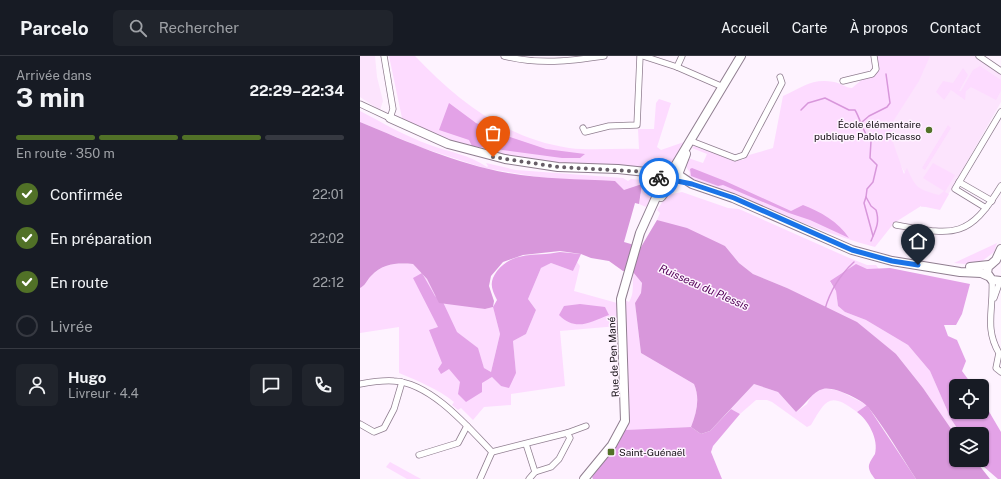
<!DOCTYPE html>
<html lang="fr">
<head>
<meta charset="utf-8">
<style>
	:root { --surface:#171b24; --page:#20242c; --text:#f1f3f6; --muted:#9ea1a6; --line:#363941; --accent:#517127 }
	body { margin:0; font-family:"Public Sans",sans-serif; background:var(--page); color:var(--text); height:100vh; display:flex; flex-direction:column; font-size:15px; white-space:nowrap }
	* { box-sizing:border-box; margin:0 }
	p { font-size:13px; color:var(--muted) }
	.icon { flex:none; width:22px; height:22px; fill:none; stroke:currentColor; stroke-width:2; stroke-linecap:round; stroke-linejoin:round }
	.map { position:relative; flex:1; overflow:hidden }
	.drawer { display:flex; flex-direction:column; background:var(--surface); width:360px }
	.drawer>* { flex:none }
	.controls { position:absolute; left:589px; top:323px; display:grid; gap:8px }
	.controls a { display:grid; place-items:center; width:40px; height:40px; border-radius:6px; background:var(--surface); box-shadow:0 1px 3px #0004; font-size:20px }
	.pin { position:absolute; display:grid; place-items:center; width:34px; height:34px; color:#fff; margin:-41px -17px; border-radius:50% 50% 50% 0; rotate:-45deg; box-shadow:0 0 4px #0007 }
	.pin .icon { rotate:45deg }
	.courier { position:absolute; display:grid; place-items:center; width:40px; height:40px; margin:-20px; border:3px solid #1a73e8; border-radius:50%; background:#fff; color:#222; box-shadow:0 1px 5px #0007 }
	.head em { font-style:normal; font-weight:700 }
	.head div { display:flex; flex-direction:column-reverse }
	.head { display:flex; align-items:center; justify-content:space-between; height:68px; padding:0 16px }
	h1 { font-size:26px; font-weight:700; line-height:30px }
	.bar { display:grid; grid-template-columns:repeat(4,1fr); gap:6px 4px; align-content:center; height:48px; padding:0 16px }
	.bar i { height:5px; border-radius:3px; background:var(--line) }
	.bar .current { background:var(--accent) }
	.bar p { grid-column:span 4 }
	.line { display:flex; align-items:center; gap:10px; padding:0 16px; border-top:1px solid var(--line) }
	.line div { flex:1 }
	.round { display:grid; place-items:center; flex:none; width:42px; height:42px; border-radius:6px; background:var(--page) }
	ol { padding:0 16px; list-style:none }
	li { display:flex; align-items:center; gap:12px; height:44px }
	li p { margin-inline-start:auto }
	li .icon { padding:4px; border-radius:50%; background:var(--accent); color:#fff; stroke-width:4 }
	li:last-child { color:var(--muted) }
	li i { width:22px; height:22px; border:2px solid var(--line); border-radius:50% }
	header { display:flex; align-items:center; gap:24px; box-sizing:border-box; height:56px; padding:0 20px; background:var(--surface); border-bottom:1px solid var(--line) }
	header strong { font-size:19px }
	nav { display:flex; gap:22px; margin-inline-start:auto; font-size:14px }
	.search { width:280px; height:36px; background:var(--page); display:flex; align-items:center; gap:10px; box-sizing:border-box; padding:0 14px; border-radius:6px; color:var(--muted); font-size:15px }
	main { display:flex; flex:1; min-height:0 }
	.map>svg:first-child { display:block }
	.built { fill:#fce4fd }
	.green { fill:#fddbff }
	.forest { fill:#e3a2e7 }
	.water { fill:#d897db }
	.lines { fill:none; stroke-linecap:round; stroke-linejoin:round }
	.stream { stroke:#d897db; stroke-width:1.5 }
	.street-casing { stroke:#907e90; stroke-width:7 }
	.secondary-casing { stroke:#907e90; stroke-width:10 }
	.street { stroke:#fff; stroke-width:5.5 }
	.secondary { stroke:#fff; stroke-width:8 }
	.done { stroke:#665e66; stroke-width:4; stroke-dasharray:0 7.2 }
	.route { stroke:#1a73e8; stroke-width:5 }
	.poi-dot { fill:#517127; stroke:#fef3ff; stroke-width:1.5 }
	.labels { text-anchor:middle; stroke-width:3; stroke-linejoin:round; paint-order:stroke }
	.poi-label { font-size:10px; fill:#140e14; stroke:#fef3ff; text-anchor:end }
	.street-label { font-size:10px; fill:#140e14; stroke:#fef3ff }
	.water-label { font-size:11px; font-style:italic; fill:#520057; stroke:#fef3ff }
</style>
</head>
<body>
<header>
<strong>Parcelo</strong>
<div class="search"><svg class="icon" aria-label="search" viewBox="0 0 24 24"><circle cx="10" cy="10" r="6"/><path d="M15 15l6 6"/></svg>Rechercher</div>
<nav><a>Accueil</a><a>Carte</a><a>À propos</a><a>Contact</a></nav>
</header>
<main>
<section class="drawer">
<div class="head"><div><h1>3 min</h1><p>Arrivée dans</p></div><em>22:29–22:34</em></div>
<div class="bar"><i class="current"></i><i class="current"></i><i class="current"></i><i></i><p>En route · 350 m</p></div>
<ol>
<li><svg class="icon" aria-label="check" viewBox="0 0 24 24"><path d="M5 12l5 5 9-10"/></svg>Confirmée<p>22:01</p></li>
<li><svg class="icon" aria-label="check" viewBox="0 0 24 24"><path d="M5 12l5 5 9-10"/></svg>En préparation<p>22:02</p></li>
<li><svg class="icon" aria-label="check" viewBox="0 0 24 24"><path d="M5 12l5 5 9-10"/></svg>En route<p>22:12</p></li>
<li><i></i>Livrée</li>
</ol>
<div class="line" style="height:72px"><a class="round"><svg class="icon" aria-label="person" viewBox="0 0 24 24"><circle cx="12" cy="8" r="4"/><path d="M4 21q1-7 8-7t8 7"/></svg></a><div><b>Hugo</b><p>Livreur · 4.4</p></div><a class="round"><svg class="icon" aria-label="chat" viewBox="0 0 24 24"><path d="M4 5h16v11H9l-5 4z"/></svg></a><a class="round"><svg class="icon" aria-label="phone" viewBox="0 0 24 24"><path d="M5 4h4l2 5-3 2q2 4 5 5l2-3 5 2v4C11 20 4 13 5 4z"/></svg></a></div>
</section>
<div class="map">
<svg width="641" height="423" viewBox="0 0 641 423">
	<rect width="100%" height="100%" fill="#fef3ff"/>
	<g class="built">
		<path d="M0,0H15L17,21L23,45L20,54L0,41Z"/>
		<path d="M565,0H619L635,10L641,18V46L591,134L581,149L577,151H561L560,134L546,119L531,92L530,66Z"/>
	</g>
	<g class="green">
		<path d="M29,0H55C98,45 146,83 209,92C232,95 256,92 279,93L278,73H294L296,47L299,43L311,47L297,91L301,94L324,86L312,107L303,113L204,107L150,101L71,79L46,67L42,62Z"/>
		<path d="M517,0H570L559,25L532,67L533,86L544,118L547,112C556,133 558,133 579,139L584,135L563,122L573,107L595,119L585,136L589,138L580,154L561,150L534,167L515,191C451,174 391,144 328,121L330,117L325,109L328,102L343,107L347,98L332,92L334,90L372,103L383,104L389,99L413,92L423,40C443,31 452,22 474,26C480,27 486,32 492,32L518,10Z"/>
		<path d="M620,10L641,24V35L636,44L611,31L606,35L605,44L591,34L584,44L576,36L583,25L593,27L603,12L608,19L599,35H601L613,14Z"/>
		<path d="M0,55C23,67 45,80 70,89C89,96 110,99 127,111L128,110L126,107L156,114L263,122L268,125L271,123L283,124L296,133L286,151L279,148L281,138L124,112L63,92L0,66Z"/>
		<path d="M588,69L591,72L565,114L562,112Z"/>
		<path d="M322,136L368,152L379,153L487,201L507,209H516L519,213H507L470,226L476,235L478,250L485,256L506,264L548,289L570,315L591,363L601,378H596V380L563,332L536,298L447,243L427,232L393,218L379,207L365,190L297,164L300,157L297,154L307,139Z"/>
		<path d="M637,187L634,196L617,209L594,207Z"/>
		<path d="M217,206L220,210L214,235L257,247L258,270L200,275L205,330L151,338V349L124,351L113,364L101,352L98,354L92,349L94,346C78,333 58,325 39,317V271L0,277V232C5,229 7,224 11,220C23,207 37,207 53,208L67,223L94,271L83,246L125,253L133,251L140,278L131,316L124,312L117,292L98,277L129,323L132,321L141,330L156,317L153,285L166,278L176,254L168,243L181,212L191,207L213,215Z"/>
		<path d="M273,216L282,227L281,237L275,247L281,297L334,328C340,342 337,356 331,371L266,374L269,356L264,257L265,244L269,246C275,237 272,226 273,216Z"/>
		<path d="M394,328L418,336L436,356L447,348L452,338L464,332L480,335L507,349L497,356C469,335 466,344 451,369L447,371L412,346L407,344H396L380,358L371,353Z"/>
		<path d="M30,406L61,423H47L26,411Z"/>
	</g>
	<g class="forest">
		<path d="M89,47L116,67L150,81L186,93L225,98L220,102H202L112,90L109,84L79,74Z"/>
		<path d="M332,112L365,125L431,155L443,149C459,155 479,166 489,182L450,164L429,157L363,129L358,130L331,120L330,113Z"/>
		<path d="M200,196L221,198L213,215L191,207L181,212L168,243L176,254L166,278L153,285L156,317L149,332L141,330L132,321L122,327V336L106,346L98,338L100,326L89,313L81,318L78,313L82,307L69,274L78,271L53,222L62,217L75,240L83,246L97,276L118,292L124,312L131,316L140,278L133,251L137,244C131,232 129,226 137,215C154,194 177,201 200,196Z"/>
		<path d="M496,208L507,213L530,212L610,228L602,258L596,269H584L588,280L597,284L606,305L602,315L613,330H596V356H622V344L624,347L641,376V423H638L616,404H622V378H601L591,363L570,315L548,289L506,264L485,256L478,250L476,235L470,225Z"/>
		<path d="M220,248L245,251L249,259C230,266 216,276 199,259L204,250Z"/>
		<path d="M507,349L556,423H515C512,419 508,414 509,409C510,405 513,401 515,398C519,383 508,364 497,356Z"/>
		<path d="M371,353L380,358L353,390L351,396L362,423H233L232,421L258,387L265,374L331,371L341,378L350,375Z"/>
	</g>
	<path class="water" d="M0,66C48,86 97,108 148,117C182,123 219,123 255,125L264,134L282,128L279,148L275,147L264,186L281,191L297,164L327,172L365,190L379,207L393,218L427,232L497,266L536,298L563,332L596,380V404H615L630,423H556C541,400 525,372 508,351C501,343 473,330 463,333C453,335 445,349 436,356L418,336L394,328L350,375L341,378L331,371C337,356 340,342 334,328L281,297L275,247L281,237L282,227L273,216L274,213L263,215L249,205L231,202L221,198L200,195L163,199L143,206L131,220L129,230L134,245L133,251L125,253L79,247L67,223L53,208C37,207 23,207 11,220C7,224 5,230 0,232Z"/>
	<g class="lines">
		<g class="stream">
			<path d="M441,54L448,47L465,42L489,54H495C501,64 503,78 511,85L510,102L517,109L513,126L507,133L506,141L511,150L516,154C520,166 516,173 511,185"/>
			<path d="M502,66L509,60L527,51L530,47L526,18"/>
			<path d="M506,141L504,147L513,180"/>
			<path d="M465,253C470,235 481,218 494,206"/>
		</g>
		<defs>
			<g id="street">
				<path d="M144,0C179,9 210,5 244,0"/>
				<path d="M283,0L317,11L363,31"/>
				<path d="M619,0L641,15"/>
				<path d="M317,11L322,0"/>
				<path d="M483,25L512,18L516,13L514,0"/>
				<path d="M0,48L30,62L33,53L24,0"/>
				<path d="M223,72L225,76L249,70L277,69L280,0"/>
				<path d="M331,85L375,102L384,99L422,27L420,21"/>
				<path d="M599,126L632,145"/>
				<path d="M626,152L595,133L641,56"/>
				<path d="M536,169C593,179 608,184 641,130"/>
				<path d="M632,224C634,252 624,272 639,297L636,312L641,316"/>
				<path d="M634,242L640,225"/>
				<path d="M0,328C11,326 22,324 34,325C71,327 108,371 132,396"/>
				<path d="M0,368L14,376L24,372L34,353L42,326"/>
				<path d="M166,388L175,416"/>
				<path d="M132,396L207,377"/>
				<path d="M59,399L98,387L107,370"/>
				<path d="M120,423L132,396"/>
				<path d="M169,423L175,416L191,411L199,403L210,382L207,377L226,370"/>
			</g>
			<g id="secondary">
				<path d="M30,62L88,88L145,103L198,111L258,113L305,118"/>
				<path d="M312,115L381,0"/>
				<path d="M319,116L326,98"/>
				<path d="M320,120L332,128L373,142L492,194L532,205L600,216L621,217L628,220"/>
				<path d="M301,141L311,128"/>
				<path d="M641,193L636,204L628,211L627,217L632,224L641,225"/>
				<path d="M610,211L629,209"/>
				<path d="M224,423L252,389L265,365L261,243L280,177L303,126"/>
			</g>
		</defs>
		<use href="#street" class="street-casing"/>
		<use href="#secondary" class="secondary-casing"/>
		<use href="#street" class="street"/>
		<use href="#secondary" class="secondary"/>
	</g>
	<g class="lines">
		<path class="done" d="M133,101L198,111L288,116L299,122"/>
		<path class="route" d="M299,122L306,127L317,125L332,128L374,142L492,194L532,205L558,209"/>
	</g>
	<g class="poi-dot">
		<circle cx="569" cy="74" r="4"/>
		<rect x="247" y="392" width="8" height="8" rx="2"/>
	</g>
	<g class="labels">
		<g class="poi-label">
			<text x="561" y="72">École élémentaire<tspan x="561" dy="12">publique Pablo Picasso</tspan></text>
			<text x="259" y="400" text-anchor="start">Saint-Guénaël</text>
		</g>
		<g class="street-label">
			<text transform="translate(253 301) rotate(-93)" y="4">Rue de Pen Mané</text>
		</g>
		<g class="water-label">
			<text transform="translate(344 231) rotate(24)" y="4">Ruisseau du Plessis</text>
		</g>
	</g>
</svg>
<div class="controls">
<a><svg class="icon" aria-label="locate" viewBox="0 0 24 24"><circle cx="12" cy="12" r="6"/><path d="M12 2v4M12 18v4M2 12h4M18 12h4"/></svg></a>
<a><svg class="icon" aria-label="layers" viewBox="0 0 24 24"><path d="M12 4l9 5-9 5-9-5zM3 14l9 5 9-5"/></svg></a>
</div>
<div class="pin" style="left:133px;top:101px;background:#ea580c"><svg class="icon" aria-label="bag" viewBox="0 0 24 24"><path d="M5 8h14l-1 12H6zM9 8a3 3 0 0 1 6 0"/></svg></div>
<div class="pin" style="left:558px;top:209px;background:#1f2937"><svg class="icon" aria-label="home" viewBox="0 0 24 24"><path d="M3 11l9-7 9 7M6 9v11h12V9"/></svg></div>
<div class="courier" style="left:299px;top:122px"><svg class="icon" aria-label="bike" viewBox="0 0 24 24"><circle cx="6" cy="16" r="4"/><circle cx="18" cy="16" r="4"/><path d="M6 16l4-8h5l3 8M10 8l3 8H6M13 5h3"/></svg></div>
</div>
</main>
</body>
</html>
